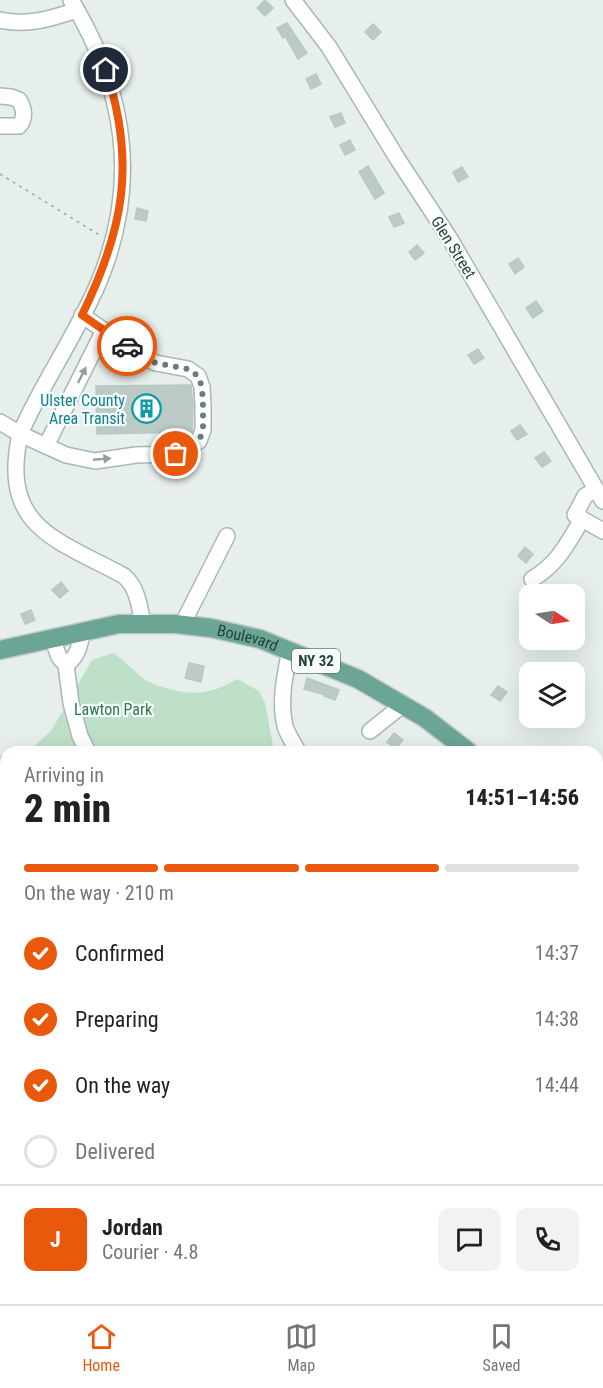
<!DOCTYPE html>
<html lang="en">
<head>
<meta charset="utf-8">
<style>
	:root { --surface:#fff; --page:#f2f2f2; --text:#222; --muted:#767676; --line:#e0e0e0; --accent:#ea580c }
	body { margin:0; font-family:"Roboto Condensed",sans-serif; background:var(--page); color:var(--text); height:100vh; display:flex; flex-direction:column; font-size:22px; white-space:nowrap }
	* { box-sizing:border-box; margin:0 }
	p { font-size:20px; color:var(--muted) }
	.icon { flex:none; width:33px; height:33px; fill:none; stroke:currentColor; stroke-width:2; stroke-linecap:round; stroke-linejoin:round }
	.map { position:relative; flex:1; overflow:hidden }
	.drawer { position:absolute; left:0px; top:746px; width:603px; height:560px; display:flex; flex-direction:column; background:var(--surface); border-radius:18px 18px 0 0; box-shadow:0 6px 24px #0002 }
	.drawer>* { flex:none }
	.needle { width:39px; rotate:102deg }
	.tools { position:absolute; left:519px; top:584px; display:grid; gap:12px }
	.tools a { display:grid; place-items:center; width:66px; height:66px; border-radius:12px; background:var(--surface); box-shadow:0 6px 24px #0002; font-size:30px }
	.pin { position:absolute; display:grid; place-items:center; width:51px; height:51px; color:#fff; margin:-26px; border:3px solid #fff; border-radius:50%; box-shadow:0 2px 6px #0007 }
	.courier { position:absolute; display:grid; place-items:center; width:60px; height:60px; margin:-30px; border:4px solid #ea580c; border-radius:50%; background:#fff; color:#222; box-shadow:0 2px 8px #0007 }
	.headline em { font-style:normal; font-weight:800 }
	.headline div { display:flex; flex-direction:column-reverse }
	.headline { display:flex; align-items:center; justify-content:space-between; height:102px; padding:0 24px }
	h1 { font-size:39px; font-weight:800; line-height:45px }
	.bar { display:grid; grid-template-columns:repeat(4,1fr); gap:9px 6px; align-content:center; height:72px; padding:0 24px }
	.bar i { height:8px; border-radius:4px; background:var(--line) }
	.bar .on { background:var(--accent) }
	.bar p { grid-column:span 4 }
	.line { display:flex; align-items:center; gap:15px; padding:0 24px; border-top:2px solid var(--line) }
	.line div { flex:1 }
	.round { display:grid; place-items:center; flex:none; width:63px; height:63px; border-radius:12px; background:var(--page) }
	ol { padding:0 24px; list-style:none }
	li { display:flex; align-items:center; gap:18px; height:66px }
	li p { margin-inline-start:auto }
	li .icon { padding:6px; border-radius:50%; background:var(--accent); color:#fff; stroke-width:4 }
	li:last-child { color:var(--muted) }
	li i { width:33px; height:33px; border:3px solid var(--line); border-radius:50% }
	.tabs { display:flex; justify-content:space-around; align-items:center; height:84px; border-top:2px solid var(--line); background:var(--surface); font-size:16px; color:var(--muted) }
	.tabs a { display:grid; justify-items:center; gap:3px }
	.tabs .on { color:var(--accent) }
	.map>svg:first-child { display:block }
	.green { fill:#bfe0c8 }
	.building { fill:#bbcac4; stroke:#b8c9c2; stroke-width:1.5 }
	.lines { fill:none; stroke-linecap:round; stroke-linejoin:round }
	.minor-casing { stroke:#a8b8b2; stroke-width:18 }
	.major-casing { stroke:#c2cac8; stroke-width:21 }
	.path { stroke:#86b3a5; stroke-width:1.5; stroke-dasharray:3 4.5; stroke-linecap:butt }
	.minor { stroke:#fff; stroke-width:15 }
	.major { stroke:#6aa596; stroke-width:18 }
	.oneway { fill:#92a09c }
	.done { stroke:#687f78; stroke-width:6; stroke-dasharray:0 10.8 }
	.route { stroke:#ea580c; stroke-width:8 }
	.labels { text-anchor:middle; stroke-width:4.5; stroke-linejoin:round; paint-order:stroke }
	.shield { fill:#f7fbf9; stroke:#637a73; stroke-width:1.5 }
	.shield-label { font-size:15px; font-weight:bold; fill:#24423a }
	.street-label { font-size:16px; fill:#24423a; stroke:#f7fbf9 }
	.culture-label { font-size:16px; fill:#0d838f; stroke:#f7fbf9; text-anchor:end }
	.park-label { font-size:16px; fill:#2d7a4b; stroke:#f7fbf9 }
</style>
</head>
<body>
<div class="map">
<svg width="603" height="1304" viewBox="0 0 603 1304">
	<rect width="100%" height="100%" fill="#e6efeb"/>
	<g class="green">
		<path d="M113,653C125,661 134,671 145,680C150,683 157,685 162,687C192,696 210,695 237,679L259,691L265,703L274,751L28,752L51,731L92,660Z"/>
		<path d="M0,755H6V1039L0,1035Z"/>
	</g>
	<g class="building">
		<path d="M265,0L273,8L265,16L257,8Z"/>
		<path d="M287,23L307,53L298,59L285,36L283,38L277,28Z"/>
		<path d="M373,24L381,32L373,40L365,32Z"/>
		<path d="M316,74L321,84L311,89L306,79Z"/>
		<path d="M341,113L345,123L335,127L330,117Z"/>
		<path d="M350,140L355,150L345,155L340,145Z"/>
		<path d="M368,166L384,193L375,199L359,172Z"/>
		<path d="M462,167L468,177L458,182L453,172Z"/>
		<path d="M137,208L148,211L146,221L135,219Z"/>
		<path d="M399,213L404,223L394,227L389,217Z"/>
		<path d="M417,245L424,253L415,260L409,252Z"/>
		<path d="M518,258L524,267L515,274L509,264Z"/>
		<path d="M536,301L543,311L533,318L526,308Z"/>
		<path d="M478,349L484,358L474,364L468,355Z"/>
		<path d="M191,385L193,406L192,432L97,434L96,386Z"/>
		<path d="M520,425L527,434L517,440L511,431Z"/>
		<path d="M544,452L551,461L542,467L535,458Z"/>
		<path d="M525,547L533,554L526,563L518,556Z"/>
		<path d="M61,582L68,591L60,598L52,590Z"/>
		<path d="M31,610L35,620L25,624L21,614Z"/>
		<path d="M189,663L204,666L201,682L185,678Z"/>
		<path d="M307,678L339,690L335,700L324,696L325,695L304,689Z"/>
		<path d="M498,686L507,692L500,701L491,695Z"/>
		<path d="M394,733L403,740L396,749L387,742Z"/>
	</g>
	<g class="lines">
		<defs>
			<g id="minor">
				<path d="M71,0C125,89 140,181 100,279C78,333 43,381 20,434C0,528 56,539 124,576C138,588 139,606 143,623"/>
				<path d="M293,0L329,47L397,158L450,239L603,501"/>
				<path d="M0,20C28,26 50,19 77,10"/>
				<path d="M0,96L11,97L19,100C24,108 26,118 19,126H0"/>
				<path d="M0,422L20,434L66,455L95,461L136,455L176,454L199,441L203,430V406L202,387L198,376L188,369L156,363L137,354L82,315"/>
				<path d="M46,446L104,330"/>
				<path d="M596,489L585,496L575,515L603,531"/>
				<path d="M532,579C557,565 568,543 582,519"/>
				<path d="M182,625L227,536"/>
				<path d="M52,638L59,657L66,665L71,703L80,736L88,752"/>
				<path d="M290,650C285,675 279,700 285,726C287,734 294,743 298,752"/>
				<path d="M66,665C78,656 80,646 82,632"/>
				<path d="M370,731L404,704"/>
				<path d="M597,991L603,988"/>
				<path d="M0,1049L6,1052"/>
				<path d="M597,1085L603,1093"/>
				<path d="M597,1117L603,1114"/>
				<path d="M597,1206L603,1220"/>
				<path d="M597,1293L603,1290"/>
			</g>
			<g id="major">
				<path id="s1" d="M0,650L119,624H175L211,628L260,639L358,679L425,718L469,752"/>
				<path d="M597,851L603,855"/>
			</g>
		</defs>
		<use href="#minor" class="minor-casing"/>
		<use href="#major" class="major-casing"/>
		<path class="path" d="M0,174L101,236"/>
		<use href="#minor" class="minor"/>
		<use href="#major" class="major"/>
	</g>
	<defs><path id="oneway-solid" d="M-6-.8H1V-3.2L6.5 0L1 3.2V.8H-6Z" transform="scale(1.5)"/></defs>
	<g class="oneway">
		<use href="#oneway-solid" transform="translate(82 375) rotate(-63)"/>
		<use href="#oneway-solid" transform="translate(102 459) rotate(-5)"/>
	</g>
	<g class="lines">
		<path class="done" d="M127,346L137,354L156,363L188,369L198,376L202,387L203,406V430L199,441L176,454"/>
		<path class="route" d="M106,70C136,163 124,229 82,315L127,346"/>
	</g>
	<defs>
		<symbol id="building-ring" viewBox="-11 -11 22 22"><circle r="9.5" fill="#f7fbf9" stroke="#0f9aa8" stroke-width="1.5"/><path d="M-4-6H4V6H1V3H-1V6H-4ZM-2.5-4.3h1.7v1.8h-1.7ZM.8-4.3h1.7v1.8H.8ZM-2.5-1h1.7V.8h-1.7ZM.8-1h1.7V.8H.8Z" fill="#0f9aa8"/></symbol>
	</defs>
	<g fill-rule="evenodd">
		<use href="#building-ring" x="130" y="392" width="33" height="33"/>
	</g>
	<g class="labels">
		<rect class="shield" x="292" y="649" width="48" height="24" rx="4.5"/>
		<g class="shield-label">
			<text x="316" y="666">NY 32</text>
		</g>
		<g class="street-label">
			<text transform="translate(454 247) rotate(58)" y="6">Glen Street</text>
			<text dy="6" stroke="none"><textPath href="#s1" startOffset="252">Boulevard</textPath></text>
		</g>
		<g class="culture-label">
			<text x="125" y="406">Ulster County<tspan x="125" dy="18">Area Transit</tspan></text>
		</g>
		<g class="park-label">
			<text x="113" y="715">Lawton Park</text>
		</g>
	</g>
</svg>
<div class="tools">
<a><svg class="needle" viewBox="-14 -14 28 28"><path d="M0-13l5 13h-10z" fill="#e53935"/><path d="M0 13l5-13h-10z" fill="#767676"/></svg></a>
<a><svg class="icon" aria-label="layers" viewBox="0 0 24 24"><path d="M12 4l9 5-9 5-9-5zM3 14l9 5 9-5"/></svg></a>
</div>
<div class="pin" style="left:176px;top:454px;background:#ea580c"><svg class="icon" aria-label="bag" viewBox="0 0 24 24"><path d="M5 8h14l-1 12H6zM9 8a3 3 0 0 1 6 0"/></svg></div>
<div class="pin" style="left:106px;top:70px;background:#1f2937"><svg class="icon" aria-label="home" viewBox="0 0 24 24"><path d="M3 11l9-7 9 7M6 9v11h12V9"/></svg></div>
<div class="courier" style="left:127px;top:346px"><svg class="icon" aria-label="car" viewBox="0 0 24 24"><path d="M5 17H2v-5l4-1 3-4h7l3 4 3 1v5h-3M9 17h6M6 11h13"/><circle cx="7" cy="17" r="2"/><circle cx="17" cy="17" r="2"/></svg></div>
<section class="drawer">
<div class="headline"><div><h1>2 min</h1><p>Arriving in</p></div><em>14:51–14:56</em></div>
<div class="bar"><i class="on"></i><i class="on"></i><i class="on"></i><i></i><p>On the way · 210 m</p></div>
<ol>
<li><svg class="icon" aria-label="check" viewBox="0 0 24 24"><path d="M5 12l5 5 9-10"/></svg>Confirmed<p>14:37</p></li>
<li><svg class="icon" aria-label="check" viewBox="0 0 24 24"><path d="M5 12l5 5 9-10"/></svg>Preparing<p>14:38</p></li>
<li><svg class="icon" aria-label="check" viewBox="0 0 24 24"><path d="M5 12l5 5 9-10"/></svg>On the way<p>14:44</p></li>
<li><i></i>Delivered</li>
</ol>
<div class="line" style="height:108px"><b class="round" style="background:var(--accent);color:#fff">J</b><div><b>Jordan</b><p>Courier · 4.8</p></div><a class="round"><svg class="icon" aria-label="chat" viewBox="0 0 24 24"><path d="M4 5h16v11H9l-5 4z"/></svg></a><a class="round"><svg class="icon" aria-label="phone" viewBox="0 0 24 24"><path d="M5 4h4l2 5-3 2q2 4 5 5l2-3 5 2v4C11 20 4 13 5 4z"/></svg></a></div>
</section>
</div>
<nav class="tabs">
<a class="on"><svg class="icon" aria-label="home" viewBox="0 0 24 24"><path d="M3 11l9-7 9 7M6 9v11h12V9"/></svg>Home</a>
<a><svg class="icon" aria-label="map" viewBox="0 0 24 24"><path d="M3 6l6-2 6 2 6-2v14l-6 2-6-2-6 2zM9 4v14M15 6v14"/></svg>Map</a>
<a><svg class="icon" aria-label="saved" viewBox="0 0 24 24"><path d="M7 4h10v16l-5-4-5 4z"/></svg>Saved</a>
</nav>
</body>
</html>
